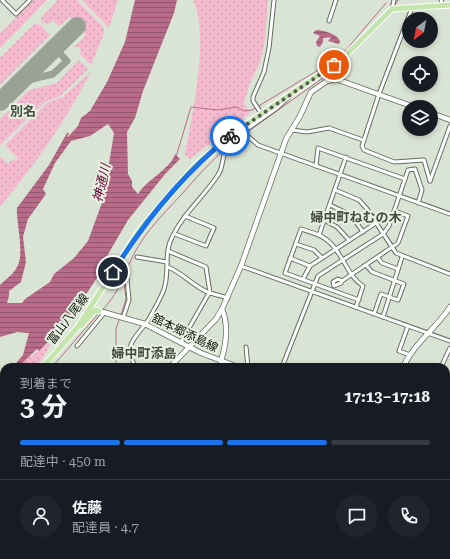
<!DOCTYPE html>
<html lang="ja">
<head>
<meta charset="utf-8">
<style>
	:root { --surface:#171b24; --page:#20242c; --text:#f1f3f6; --muted:#9ea1a6; --line:#363941; --accent:#1a73e8 }
	body { margin:0; font-family:"Roboto Serif","Noto Sans JP",serif; background:var(--page); color:var(--text); height:100vh; display:flex; flex-direction:column; font-size:15px; white-space:nowrap }
	* { box-sizing:border-box; margin:0 }
	p { font-size:13px; color:var(--muted) }
	.icon { flex:none; width:22px; height:22px; fill:none; stroke:currentColor; stroke-width:2; stroke-linecap:round; stroke-linejoin:round }
	.map { position:relative; flex:1; overflow:hidden }
	.drawer { position:absolute; left:0px; top:363px; width:450px; height:196px; display:flex; flex-direction:column; background:var(--surface); border-radius:12px 12px 0 0; box-shadow:0 2px 6px #0003 }
	.drawer>* { flex:none }
	.needle { width:26px; rotate:212deg }
	.controls { position:absolute; left:402px; top:12px; display:grid; gap:8px }
	.controls a { display:grid; place-items:center; width:36px; height:36px; border-radius:50%; background:var(--surface); box-shadow:0 2px 6px #0003; font-size:20px }
	.pin { position:absolute; display:grid; place-items:center; width:34px; height:34px; color:#fff; margin:-17px; border:2px solid #fff; border-radius:50%; box-shadow:0 1px 4px #0007 }
	.courier { position:absolute; display:grid; place-items:center; width:40px; height:40px; margin:-20px; border:3px solid #1a73e8; border-radius:50%; background:#fff; color:#222; box-shadow:0 1px 5px #0007 }
	.summary em { font-style:normal; font-weight:700 }
	.summary div { display:flex; flex-direction:column-reverse }
	.summary { display:flex; align-items:center; justify-content:space-between; height:68px; padding:0 20px }
	h1 { font-size:26px; font-weight:700; line-height:30px }
	.bar { display:grid; grid-template-columns:repeat(4,1fr); gap:6px 4px; align-content:center; height:48px; padding:0 20px }
	.bar i { height:5px; border-radius:3px; background:var(--line) }
	.bar .on { background:var(--accent) }
	.bar p { grid-column:span 4 }
	.line { display:flex; align-items:center; gap:10px; padding:0 20px; border-top:1px solid var(--line) }
	.line div { flex:1 }
	.round { display:grid; place-items:center; flex:none; width:42px; height:42px; border-radius:21px; background:var(--page) }
	.map>svg:first-child { display:block }
	.grass { fill:url(#grass-dots) }
	.water { fill:url(#water-rules); fill-rule:evenodd }
	.lines { fill:none; stroke-linecap:round; stroke-linejoin:round }
	.stream { stroke:#b86b89; stroke-width:1 }
	.taxiway { stroke:#9aa296; stroke-width:7 }
	.runway { stroke:#9aa296; stroke-width:18 }
	.street-casing { stroke:#656e60; stroke-width:5 }
	.secondary-casing { stroke:#656e60; stroke-width:6 }
	.primary-casing { stroke:#fff; stroke-width:7 }
	.street { stroke:#fff; stroke-width:3 }
	.secondary { stroke:#fff; stroke-width:4.5 }
	.primary { stroke:#c4e5ac; stroke-width:5 }
	.done { stroke:#575d54; stroke-width:4; stroke-dasharray:0 7.2 }
	.route { stroke:#1a73e8; stroke-width:5 }
	.labels { text-anchor:middle; stroke-width:4; stroke-linejoin:round; paint-order:stroke }
	.street-label { font-size:12px; fill:#11150f; stroke:#e7f1e1 }
	.neighbourhood-label { font-size:13px; font-weight:bold; fill:#454d40; stroke:#e7f1e1 }
	.water-label { font-size:13px; font-style:italic; fill:#6b083d; stroke:#e7f1e1 }
</style>
</head>
<body>
<div class="map">
<svg width="450" height="559" viewBox="0 0 450 559">
	<defs>
		<pattern id="grass-dots" width="8" height="8" patternUnits="userSpaceOnUse"><rect width="8" height="8" fill="#f5bacf"/><path d="M2 2h.1M6 6h.1" fill="none" stroke="#d19fb1" stroke-width="1.8" stroke-linecap="round"/></pattern>
		<pattern id="water-rules" width="6" height="5" patternUnits="userSpaceOnUse"><rect width="6" height="5" fill="#b86b89"/><path d="M0 2.5h6" fill="none" stroke="#94576e"/></pattern>
	</defs>
	<rect width="100%" height="100%" fill="#dae4d4"/>
	<g class="grass">
		<path d="M34,0H47L0,48V33Z"/>
		<path d="M58,0H77L104,28V33L91,65L79,53L81,51L79,46L75,48L74,47L86,35L70,17L59,26L53,20L47,25L45,22L42,24L41,18Z"/>
		<path d="M82,0H118L109,28Z"/>
		<path d="M193,0H268L265,39L260,62L250,83L244,103L250,113L190,159L185,154C192,116 210,35 193,0Z"/>
		<path d="M35,23L40,25L50,35L0,85V58Z"/>
		<path d="M79,60L88,69L60,96L45,102L0,145V119L29,90L57,83Z"/>
		<path d="M91,71C67,120 34,165 0,207V156L8,164L13,159L15,161L18,159L5,145L47,103L63,97Z"/>
		<path d="M52,341L43,358L35,367H16Z"/>
		<path d="M4,425V547L0,546V429Z"/>
		<path d="M20,555H76L75,559H29Z"/>
	</g>
	<g class="water">
		<path d="M135,0H177L174,13L143,91L135,118L127,132L128,174L132,181V187L138,194C146,180 171,169 175,154L180,159L166,173L128,220L107,256L100,273L85,296L56,334L39,351L37,349L18,367H13L23,355L29,333L17,332L0,337V285C6,279 13,275 17,267C25,254 16,223 17,208L49,165L67,133H69L67,138L78,126L81,118L90,111L107,82L125,42ZM108,124L114,133L103,200L88,241L74,258L54,274L50,282L25,299L22,303H7L9,296V291L21,282L26,262L23,237L28,219L46,194L43,189L55,163L71,141L90,136Z"/>
		<path d="M316,30C324,30 337,34 340,41L339,44L328,41L331,37L323,38V42L320,47L317,46L316,42L320,36L313,33Z"/>
	</g>
	<g class="lines">
		<g class="stream">
			<path d="M394,6L398,0"/>
			<path d="M246,133L337,68L384,20"/>
			<path d="M176,157L191,107L217,110L237,107L244,111L252,110L320,69L346,50L386,3"/>
			<path d="M102,310C123,290 125,266 141,242C152,225 168,209 182,194C201,172 220,151 243,135"/>
			<path d="M121,315L126,299L124,281"/>
			<path d="M52,367L98,314"/>
			<path d="M116,367V328L120,318"/>
			<path d="M0,421L4,417"/>
			<path d="M83,559L84,555"/>
			<path d="M253,559L254,555"/>
		</g>
		<path class="taxiway" d="M20,82L53,74L67,61L55,48"/>
		<path class="runway" d="M0,102L77,26"/>
		<defs>
			<g id="street">
				<path d="M2,0L16,14L30,0"/>
				<path d="M441,0L443,5"/>
				<path d="M412,8L379,94L362,146L364,150L394,162L424,160L430,181"/>
				<path d="M392,9L394,0"/>
				<path d="M329,21L336,0"/>
				<path d="M261,113L253,101V97L264,72L269,48L274,0"/>
				<path d="M292,130L307,132L329,128L363,140"/>
				<path d="M243,132L277,108L289,97"/>
				<path d="M226,142L243,132L258,145L450,214"/>
				<path d="M316,166L318,148L405,179"/>
				<path d="M430,181L450,126"/>
				<path d="M335,190L359,200L367,209L396,253L450,274"/>
				<path d="M330,205L351,215L363,232"/>
				<path d="M324,220L337,227L349,240"/>
				<path d="M175,234L206,246L214,228L185,216"/>
				<path d="M319,235L346,157"/>
				<path d="M296,244L314,250L322,258"/>
				<path d="M168,251L206,267L210,293C195,288 183,273 168,267"/>
				<path d="M137,257L167,262"/>
				<path d="M290,258L310,266"/>
				<path d="M378,258L382,263L398,269"/>
				<path d="M366,265L372,272L404,284L398,300L381,294L374,314"/>
				<path d="M241,266L450,341"/>
				<path d="M303,279L310,266L376,223"/>
				<path d="M342,281L338,279L333,282L334,286L341,283L342,281L398,243L408,216L395,211"/>
				<path d="M210,293L228,298"/>
				<path d="M356,307L363,286C346,275 343,252 327,240C320,234 310,232 301,229L285,273L359,300"/>
				<path d="M383,317L402,257"/>
				<path d="M123,318L129,300L127,279"/>
				<path d="M408,326L399,351L410,355"/>
				<path d="M181,342L209,293"/>
				<path d="M77,346L105,312"/>
				<path d="M246,347L248,367"/>
				<path d="M136,367C122,346 135,338 147,322C153,312 158,303 163,292C170,276 164,258 170,242C181,215 203,198 218,175C224,167 221,157 227,149C231,143 240,139 247,136"/>
				<path d="M219,367L221,361"/>
				<path d="M282,367L318,276L383,234L389,226L408,170L415,169L422,190L418,203"/>
				<path d="M441,367L450,348"/>
				<path d="M130,559V555"/>
				<path d="M274,559L276,555"/>
			</g>
			<g id="secondary">
				<path d="M431,113L450,120"/>
				<path d="M99,311L145,324L201,353L238,367"/>
				<path d="M221,361C226,345 229,326 222,309L241,266L286,139L300,116L311,92L327,81L336,79L414,107"/>
				<path d="M170,367L216,319L222,309"/>
				<path d="M403,367C414,343 436,329 450,307"/>
				<path d="M446,441L450,443"/>
				<path d="M78,559L79,555"/>
				<path d="M332,559L333,555"/>
			</g>
			<g id="primary">
				<path d="M81,326L95,310L99,311"/>
				<path d="M43,367L77,328L141,228L195,166L238,130L342,59L392,9L450,5"/>
				<path d="M0,413L4,409"/>
			</g>
		</defs>
		<use href="#street" class="street-casing"/>
		<use href="#secondary" class="secondary-casing"/>
		<use href="#primary" class="primary-casing"/>
		<use href="#street" class="street"/>
		<use href="#secondary" class="secondary"/>
		<use href="#primary" class="primary"/>
	</g>
	<g class="lines">
		<path class="done" d="M230,136L334,65"/>
		<path class="route" d="M113,272C146,219 182,175 230,136"/>
	</g>
	<g class="labels">
		<g class="street-label">
			<text transform="translate(68 319) rotate(-53)" y="4">富山八尾線</text>
			<text transform="translate(185 333) rotate(26)" y="4">舘本郷添島線</text>
		</g>
		<g class="neighbourhood-label">
			<text x="23" y="116">別名</text>
			<text x="356" y="222">婦中町ねむの木</text>
			<text x="144" y="358">婦中町添島</text>
		</g>
		<g class="water-label">
			<text transform="translate(101 183) rotate(-77)" y="5">神通川</text>
		</g>
	</g>
</svg>
<div class="controls">
<a><svg class="needle" viewBox="-14 -14 28 28"><path d="M0-13l5 13h-10z" fill="#e53935"/><path d="M0 13l5-13h-10z" fill="#9ea1a6"/></svg></a>
<a><svg class="icon" aria-label="locate" viewBox="0 0 24 24"><circle cx="12" cy="12" r="6"/><path d="M12 2v4M12 18v4M2 12h4M18 12h4"/></svg></a>
<a><svg class="icon" aria-label="layers" viewBox="0 0 24 24"><path d="M12 4l9 5-9 5-9-5zM3 14l9 5 9-5"/></svg></a>
</div>
<div class="pin" style="left:334px;top:65px;background:#ea580c"><svg class="icon" aria-label="bag" viewBox="0 0 24 24"><path d="M5 8h14l-1 12H6zM9 8a3 3 0 0 1 6 0"/></svg></div>
<div class="pin" style="left:113px;top:272px;background:#1f2937"><svg class="icon" aria-label="home" viewBox="0 0 24 24"><path d="M3 11l9-7 9 7M6 9v11h12V9"/></svg></div>
<div class="courier" style="left:230px;top:136px"><svg class="icon" aria-label="bike" viewBox="0 0 24 24"><circle cx="6" cy="16" r="4"/><circle cx="18" cy="16" r="4"/><path d="M6 16l4-8h5l3 8M10 8l3 8H6M13 5h3"/></svg></div>
<section class="drawer">
<div class="summary"><div><h1>3 分</h1><p>到着まで</p></div><em>17:13–17:18</em></div>
<div class="bar"><i class="on"></i><i class="on"></i><i class="on"></i><i></i><p>配達中 · 450 m</p></div>
<div class="line" style="height:72px"><a class="round"><svg class="icon" aria-label="person" viewBox="0 0 24 24"><circle cx="12" cy="8" r="4"/><path d="M4 21q1-7 8-7t8 7"/></svg></a><div><b>佐藤</b><p>配達員 · 4.7</p></div><a class="round"><svg class="icon" aria-label="chat" viewBox="0 0 24 24"><path d="M4 5h16v11H9l-5 4z"/></svg></a><a class="round"><svg class="icon" aria-label="phone" viewBox="0 0 24 24"><path d="M5 4h4l2 5-3 2q2 4 5 5l2-3 5 2v4C11 20 4 13 5 4z"/></svg></a></div>
</section>
</div>
</body>
</html>
